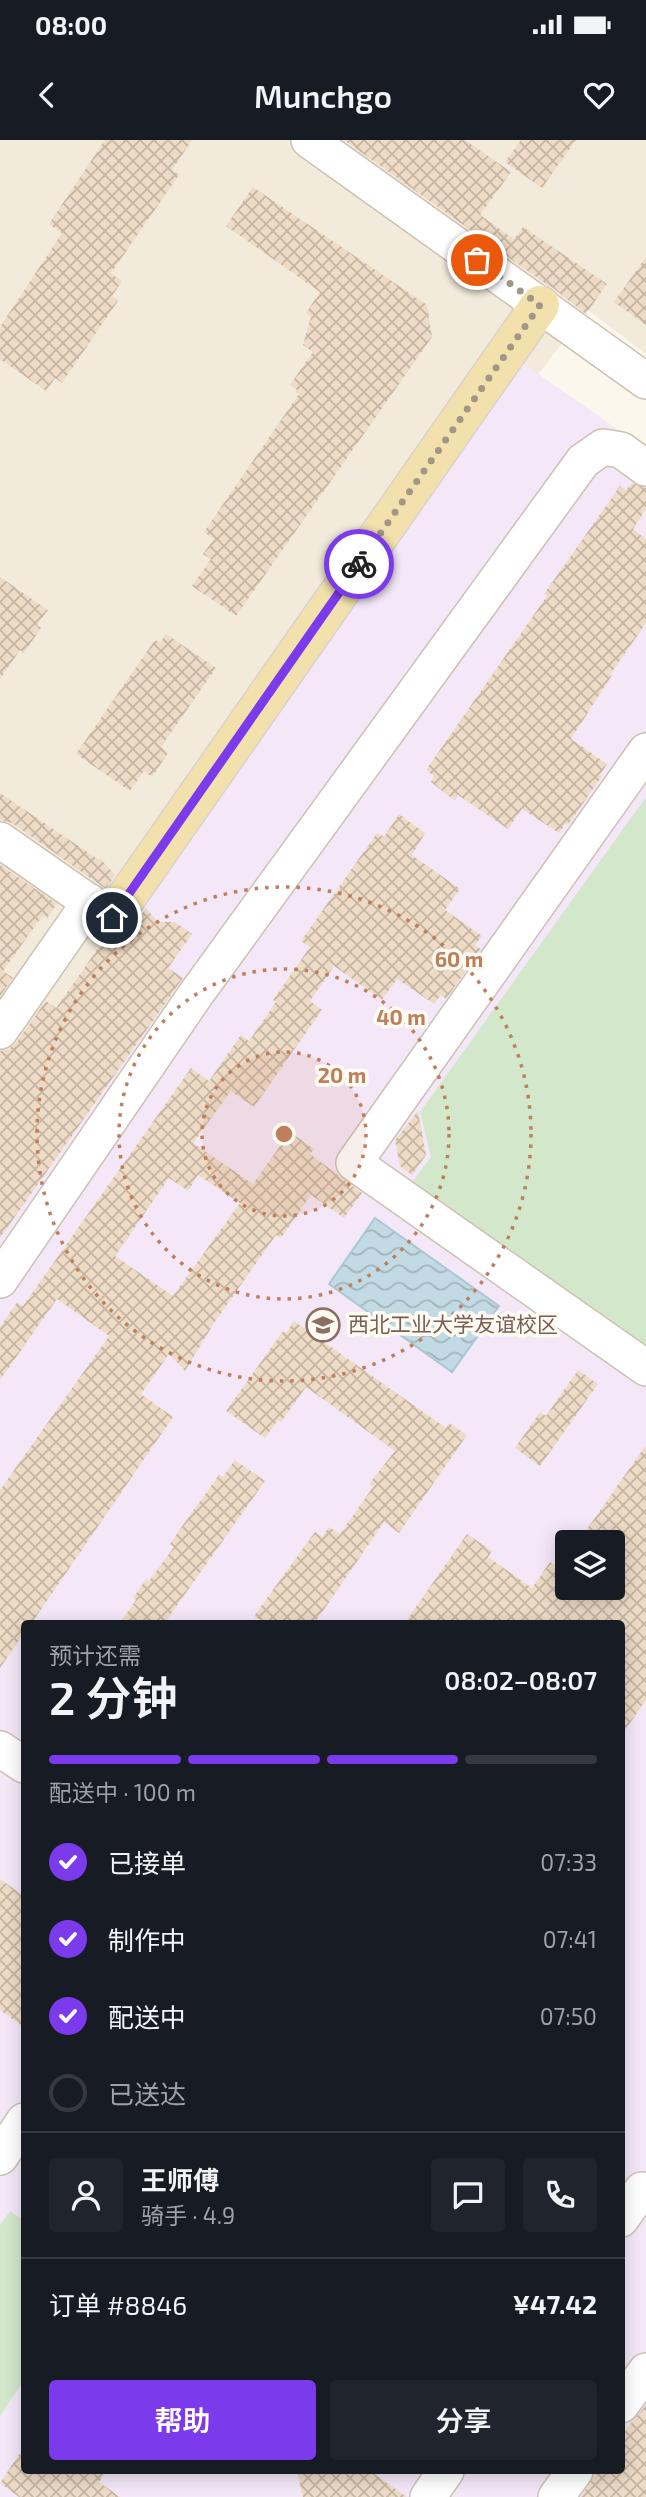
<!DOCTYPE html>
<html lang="zh">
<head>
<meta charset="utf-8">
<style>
	:root { --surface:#171b24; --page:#20242c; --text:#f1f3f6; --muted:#9ea1a6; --line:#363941; --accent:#7c3aed }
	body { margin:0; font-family:"Exo 2","Noto Sans SC",sans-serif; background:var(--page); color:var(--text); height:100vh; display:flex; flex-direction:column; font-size:26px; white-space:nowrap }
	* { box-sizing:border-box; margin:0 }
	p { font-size:23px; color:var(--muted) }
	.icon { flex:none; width:38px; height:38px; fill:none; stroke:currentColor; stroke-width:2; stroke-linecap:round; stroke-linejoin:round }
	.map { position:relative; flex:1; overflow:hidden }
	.drawer { position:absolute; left:21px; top:1480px; width:604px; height:854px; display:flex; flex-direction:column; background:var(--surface); border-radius:7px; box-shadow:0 4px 18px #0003 }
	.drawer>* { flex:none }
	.tools { position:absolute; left:555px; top:1390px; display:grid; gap:14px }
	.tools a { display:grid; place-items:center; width:70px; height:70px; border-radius:7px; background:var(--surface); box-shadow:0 4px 18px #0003; font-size:35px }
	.pin { position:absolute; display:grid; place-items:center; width:60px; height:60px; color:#fff; margin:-30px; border:4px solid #fff; border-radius:50%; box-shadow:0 2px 7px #0007 }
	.courier { position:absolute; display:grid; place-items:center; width:70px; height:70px; margin:-35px; border:5px solid #7c3aed; border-radius:50%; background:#fff; color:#222; box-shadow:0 2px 9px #0007 }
	.summary em { font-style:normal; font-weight:600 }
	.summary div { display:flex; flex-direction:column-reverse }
	.summary { display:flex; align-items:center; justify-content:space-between; height:119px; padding:0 28px }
	h1 { font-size:46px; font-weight:600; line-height:52px }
	.bar { display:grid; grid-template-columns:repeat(4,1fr); gap:10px 7px; align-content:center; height:84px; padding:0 28px }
	.bar i { height:9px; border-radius:5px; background:var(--line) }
	.bar .selected { background:var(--accent) }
	.bar p { grid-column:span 4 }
	.line { display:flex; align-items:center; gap:18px; padding:0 28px; border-top:2px solid var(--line) }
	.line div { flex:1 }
	.round { display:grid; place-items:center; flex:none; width:74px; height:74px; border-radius:7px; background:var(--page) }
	ol { padding:0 28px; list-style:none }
	li { display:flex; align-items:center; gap:21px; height:77px }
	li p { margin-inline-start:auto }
	li .icon { padding:7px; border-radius:50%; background:var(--accent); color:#fff; stroke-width:4 }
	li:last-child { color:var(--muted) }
	li i { width:38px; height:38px; border:4px solid var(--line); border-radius:50% }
	.primary-button { display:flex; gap:14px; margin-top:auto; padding:14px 28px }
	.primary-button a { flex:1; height:80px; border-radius:7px; background:var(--accent); color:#fff; font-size:28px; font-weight:600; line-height:80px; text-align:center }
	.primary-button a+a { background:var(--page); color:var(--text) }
	.status { display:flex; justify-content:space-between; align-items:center; height:49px; padding:0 35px; background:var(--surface); direction:ltr }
	.status svg { height:19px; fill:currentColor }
	header { display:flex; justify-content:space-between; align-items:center; height:91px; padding:0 28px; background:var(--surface); font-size:32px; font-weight:600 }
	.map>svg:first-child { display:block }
	.residential { fill:#f2eadb }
	.education { fill:#f4e8f8; fill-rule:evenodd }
	.green { fill:#d3e8cb }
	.water { fill:url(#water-waves); stroke:#a9c8d4; stroke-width:2 }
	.building { fill:url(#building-cross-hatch); fill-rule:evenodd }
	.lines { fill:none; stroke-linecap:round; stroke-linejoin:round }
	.minor-casing { stroke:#cdc1b2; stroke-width:38 }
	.major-casing { stroke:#d8d3ce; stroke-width:41 }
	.minor { stroke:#fff; stroke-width:35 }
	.major { stroke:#f2e1ac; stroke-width:38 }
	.done { stroke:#a39687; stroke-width:7; stroke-dasharray:0 12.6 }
	.route { stroke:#7c3aed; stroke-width:9 }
	.ring { fill:none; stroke:#be7f5c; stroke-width:3.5; stroke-dasharray:3.5 7 }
	.labels { text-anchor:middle; stroke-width:7; stroke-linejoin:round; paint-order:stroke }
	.education-label { font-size:21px; fill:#785e54; stroke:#fefbf2; text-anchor:start }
	.centre { fill:#be7f5c; stroke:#fefbf2; stroke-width:3.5 }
	.ring-label { font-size:21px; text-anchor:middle; font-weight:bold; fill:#be7f5c; stroke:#fefbf2; stroke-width:7; stroke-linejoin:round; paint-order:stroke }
</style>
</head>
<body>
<div class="status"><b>08:00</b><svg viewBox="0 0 49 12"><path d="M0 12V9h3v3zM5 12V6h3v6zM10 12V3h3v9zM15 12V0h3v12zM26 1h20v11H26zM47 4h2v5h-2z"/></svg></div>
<header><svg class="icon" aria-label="back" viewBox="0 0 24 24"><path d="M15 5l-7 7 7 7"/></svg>Munchgo<svg class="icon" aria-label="heart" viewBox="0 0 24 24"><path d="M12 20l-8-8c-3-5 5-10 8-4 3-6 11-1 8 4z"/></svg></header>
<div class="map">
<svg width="646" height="2357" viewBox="0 0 646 2357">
	<defs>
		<pattern id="water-waves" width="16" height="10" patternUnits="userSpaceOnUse" patternTransform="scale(1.75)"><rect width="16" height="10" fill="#c2dae3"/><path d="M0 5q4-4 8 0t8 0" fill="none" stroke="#a2b4ba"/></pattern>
		<pattern id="building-cross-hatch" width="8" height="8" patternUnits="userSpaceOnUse" patternTransform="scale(1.75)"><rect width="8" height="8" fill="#eedbc6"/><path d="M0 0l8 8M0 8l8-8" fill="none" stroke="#c5b5a3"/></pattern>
	</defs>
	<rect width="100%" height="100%" fill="#fbf7ec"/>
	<path class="residential" d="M0,0H646V214L588,170L126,766L0,950Z"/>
	<path class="education" d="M517,219L646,309V2357H0V967ZM567,1402H612V1447H567ZM24,1484H621V2331H24Z"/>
	<g class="green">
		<path d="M646,657V1206L413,1041L431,1017L420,972Z"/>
		<path d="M10,2071L24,2081V2240L0,2276V2085Z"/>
	</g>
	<path class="water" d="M375,1078L499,1166L452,1232L329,1144Z"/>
	<g class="building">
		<path d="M105,0H192L172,30L179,35L111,133L122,141L112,156L118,161L62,243L55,238L46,251L0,219V187L62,93L49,84Z"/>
		<path d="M344,0H465L511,32L480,75L514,99L523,87L607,144L586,174L553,148L546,144Z"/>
		<path d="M521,0H576L542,48L505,22Z"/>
		<path d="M253,47L427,165L432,197L236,476L192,446L211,419L203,414L214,399L204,392L299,254L296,252L297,250L290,245L313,212L303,205L311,177L306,173L320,152L226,86Z"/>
		<path d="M646,117V185L614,162Z"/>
		<path d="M632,343L646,348V369L633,389L646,399V483L610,535H612L571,599L607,624L600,635L602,636L568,685L566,683L559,693L522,669L508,689L458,655L455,661L431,642L434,636L426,630L547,456L544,454L620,346L626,350Z"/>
		<path d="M0,437L48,470L37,485L41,488L24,513L20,510L0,539Z"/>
		<path d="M166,494L216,528L161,607L168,613L152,637L144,631L130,651L76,614L155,500L160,503Z"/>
		<path d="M0,653L99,720L100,718L115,735L106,749L12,683L0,680Z"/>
		<path d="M399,674L425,693L412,715L460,749L445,770L482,796L475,805L481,809L446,859L441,855L434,864L397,839L382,860L334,826L310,861L322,870L254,967L231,951L193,1003L253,1044L290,992L314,1009L310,1014L362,1053L344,1078L311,1055L281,1098L276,1095L214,1183L185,1231L169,1214L141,1254L173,1277L31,1484H24V1493L0,1528V1350L109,1196L57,1159L0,1240V1187L17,1162L23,1166L191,928L209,941L241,895L249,901L276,862L273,860L310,807L301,801L377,693L384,697ZM198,1035L240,1063L173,1156L115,1116L169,1038L188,1051Z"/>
		<path d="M0,725L57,764L47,778L43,775L3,831L13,838L0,856Z"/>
		<path d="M146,768L158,782H175L192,794L168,828L183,838L0,1098V911L9,909L16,903L46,861L56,868L105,798L111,800L122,797L130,791Z"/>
		<path d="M418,971L426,1015L412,1035L400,1026L395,1000Z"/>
		<path d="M294,1181L446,1288L449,1283L467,1295L399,1393L384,1382L314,1484H266L254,1476L315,1392L322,1397L329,1387L340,1394L373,1347L369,1344L395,1311L306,1247L281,1282L278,1280L265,1298L226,1271L283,1191L286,1193Z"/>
		<path d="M578,1230L598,1244L540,1326L515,1308L540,1272L546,1276Z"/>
		<path d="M646,1305V1560L621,1596V1484H404L467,1394L492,1411L488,1417L532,1448L550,1422L567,1433V1447H612V1402H578Z"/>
		<path d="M235,1320L265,1341L190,1447L164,1484H119L136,1460L133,1458L146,1439L149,1441L174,1407L170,1404L183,1385L219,1335L223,1337Z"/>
		<path d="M0,1739L24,1756V1887L0,1870Z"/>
		<path d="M646,2265V2357H581L597,2331H621V2295Z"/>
		<path d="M24,2307V2331H106L99,2342L120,2357H19L0,2343Z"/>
		<path d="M297,2331H370L407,2357H303Z"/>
	</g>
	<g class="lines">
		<defs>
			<g id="minor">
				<path d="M309,0L646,241"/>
				<path d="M646,611L354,1023L646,1228"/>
				<path d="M0,700L109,776"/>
				<path d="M0,891L90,762"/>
				<path d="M0,1140L196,854L583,321L603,307L621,310L646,328"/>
				<path d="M0,1609L24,1625"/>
				<path d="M0,2017L24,1981"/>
				<path d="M621,2079L642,2050"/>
				<path d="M621,2265L646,2231"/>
				<path d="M428,2357L446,2331"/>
				<path d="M556,2357L575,2331"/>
			</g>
			<path id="major" d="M112,778L540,165"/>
		</defs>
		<use href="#minor" class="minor-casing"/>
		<use href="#major" class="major-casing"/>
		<use href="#minor" class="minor"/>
		<use href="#major" class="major"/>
	</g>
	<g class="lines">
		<path class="done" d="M359,424L540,165L477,120"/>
		<path class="route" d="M112,778L359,424"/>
	</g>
	<circle cx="284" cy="994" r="82" fill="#be7f5c" fill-opacity=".12"/>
	<g class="ring">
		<circle cx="284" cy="994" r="82"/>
		<circle cx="284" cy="994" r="165"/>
		<circle cx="284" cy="994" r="247"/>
	</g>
	<defs>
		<symbol id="university-ring" viewBox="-11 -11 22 22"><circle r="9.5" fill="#fefbf2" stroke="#8d6e63" stroke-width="1.5"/><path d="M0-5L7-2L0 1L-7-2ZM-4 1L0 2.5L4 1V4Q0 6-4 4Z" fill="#8d6e63"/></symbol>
	</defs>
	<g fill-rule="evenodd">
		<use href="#university-ring" x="304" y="1166" width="38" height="38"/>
	</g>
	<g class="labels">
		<g class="education-label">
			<text x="348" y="1192">西北工业大学友谊校区</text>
		</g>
	</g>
	<circle cx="284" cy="994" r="10" class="centre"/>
	<g class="ring-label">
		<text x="459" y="827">60 m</text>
		<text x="401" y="885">40 m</text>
		<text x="342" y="943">20 m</text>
	</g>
</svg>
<div class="tools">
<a><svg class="icon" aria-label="layers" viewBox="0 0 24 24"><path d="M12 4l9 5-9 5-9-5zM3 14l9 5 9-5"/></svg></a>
</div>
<div class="pin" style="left:477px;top:120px;background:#ea580c"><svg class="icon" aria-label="bag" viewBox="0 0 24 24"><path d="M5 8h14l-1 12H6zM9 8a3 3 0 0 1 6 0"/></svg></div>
<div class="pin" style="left:112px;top:778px;background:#1f2937"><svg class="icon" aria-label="home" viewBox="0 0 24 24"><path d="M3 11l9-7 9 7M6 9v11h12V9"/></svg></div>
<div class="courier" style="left:359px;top:424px"><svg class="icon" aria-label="bike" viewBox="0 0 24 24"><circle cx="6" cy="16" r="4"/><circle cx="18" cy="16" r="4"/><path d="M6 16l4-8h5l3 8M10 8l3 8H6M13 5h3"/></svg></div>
<section class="drawer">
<div class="summary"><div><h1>2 分钟</h1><p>预计还需</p></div><em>08:02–08:07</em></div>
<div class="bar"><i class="selected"></i><i class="selected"></i><i class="selected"></i><i></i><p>配送中 · 100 m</p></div>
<ol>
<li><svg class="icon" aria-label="check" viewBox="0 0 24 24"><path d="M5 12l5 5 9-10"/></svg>已接单<p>07:33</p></li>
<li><svg class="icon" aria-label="check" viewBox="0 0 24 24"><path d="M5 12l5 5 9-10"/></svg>制作中<p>07:41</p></li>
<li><svg class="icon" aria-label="check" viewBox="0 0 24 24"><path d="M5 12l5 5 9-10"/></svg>配送中<p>07:50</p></li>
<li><i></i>已送达</li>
</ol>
<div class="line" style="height:126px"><a class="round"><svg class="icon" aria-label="person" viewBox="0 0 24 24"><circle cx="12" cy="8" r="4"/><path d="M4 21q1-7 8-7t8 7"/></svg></a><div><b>王师傅</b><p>骑手 · 4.9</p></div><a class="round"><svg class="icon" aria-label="chat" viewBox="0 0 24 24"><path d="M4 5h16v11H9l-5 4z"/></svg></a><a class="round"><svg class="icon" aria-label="phone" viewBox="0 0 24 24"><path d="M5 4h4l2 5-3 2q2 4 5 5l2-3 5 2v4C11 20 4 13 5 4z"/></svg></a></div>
<div class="line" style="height:91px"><div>订单 #8846</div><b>¥47.42</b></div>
<div class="primary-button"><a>帮助</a><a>分享</a></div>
</section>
</div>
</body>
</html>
